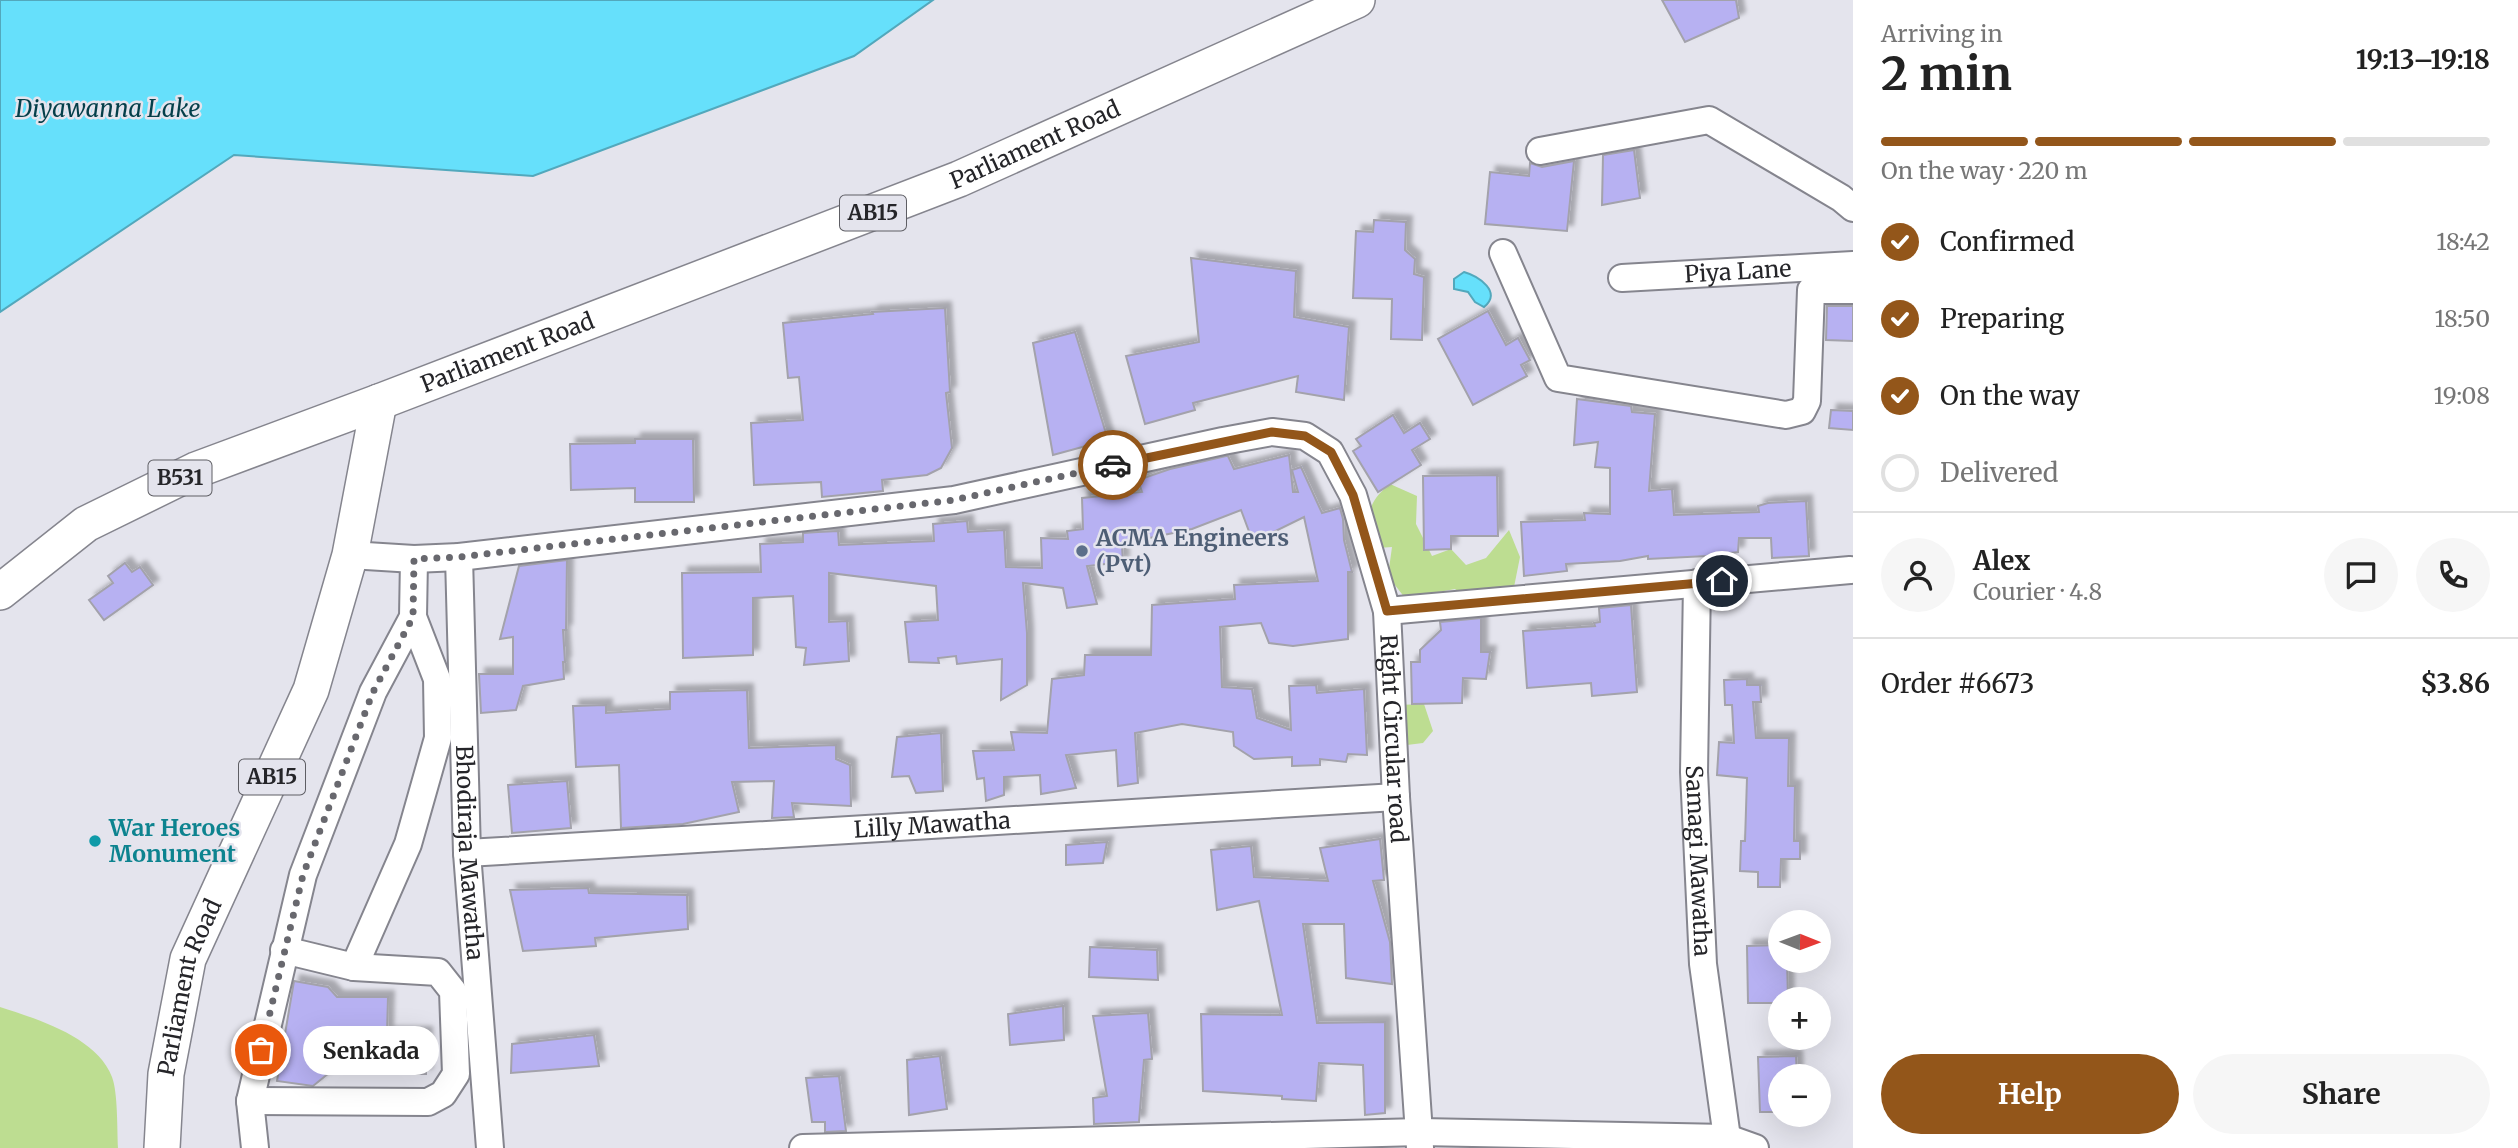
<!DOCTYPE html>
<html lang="en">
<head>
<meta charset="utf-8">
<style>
	:root { --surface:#fff; --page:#f6f6f6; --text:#222; --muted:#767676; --line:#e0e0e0; --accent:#93561a }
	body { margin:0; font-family:Merriweather,serif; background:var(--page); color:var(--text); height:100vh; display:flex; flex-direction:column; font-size:26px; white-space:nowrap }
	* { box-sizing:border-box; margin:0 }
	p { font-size:23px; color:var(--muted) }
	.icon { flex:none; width:38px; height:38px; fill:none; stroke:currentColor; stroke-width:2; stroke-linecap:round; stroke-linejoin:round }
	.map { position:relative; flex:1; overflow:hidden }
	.drawer { display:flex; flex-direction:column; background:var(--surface); width:665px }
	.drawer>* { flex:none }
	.needle { width:46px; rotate:91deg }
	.fabs { position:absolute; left:1768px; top:910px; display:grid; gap:14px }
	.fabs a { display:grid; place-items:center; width:63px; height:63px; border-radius:50%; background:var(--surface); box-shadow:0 7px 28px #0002; font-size:35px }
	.pin { position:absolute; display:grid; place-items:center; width:60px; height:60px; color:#fff; margin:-30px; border:4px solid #fff; border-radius:50%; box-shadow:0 2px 7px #0007 }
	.courier { position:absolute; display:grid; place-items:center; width:70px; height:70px; margin:-35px; border:5px solid #93561a; border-radius:50%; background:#fff; color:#222; box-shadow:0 2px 9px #0007 }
	.bubble { position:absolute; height:49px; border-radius:24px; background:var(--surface); box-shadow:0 7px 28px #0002; font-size:23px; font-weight:700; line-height:49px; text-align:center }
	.headline em { font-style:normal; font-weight:700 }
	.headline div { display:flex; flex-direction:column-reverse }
	.headline { display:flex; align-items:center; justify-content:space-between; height:119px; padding:0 28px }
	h1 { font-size:46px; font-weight:700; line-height:52px }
	.bar { display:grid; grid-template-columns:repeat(4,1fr); gap:10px 7px; align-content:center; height:84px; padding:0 28px }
	.bar i { height:9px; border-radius:5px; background:var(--line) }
	.bar .current { background:var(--accent) }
	.bar p { grid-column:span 4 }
	.line { display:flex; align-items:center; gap:18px; padding:0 28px; border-top:2px solid var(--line) }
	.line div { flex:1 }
	.round { display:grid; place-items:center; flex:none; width:74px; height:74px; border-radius:37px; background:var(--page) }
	ol { padding:0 28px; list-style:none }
	li { display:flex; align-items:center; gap:21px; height:77px }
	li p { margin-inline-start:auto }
	li .icon { padding:7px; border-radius:50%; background:var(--accent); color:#fff; stroke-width:4 }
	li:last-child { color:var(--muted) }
	li i { width:38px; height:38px; border:4px solid var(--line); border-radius:50% }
	.primary-button { display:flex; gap:14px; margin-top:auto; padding:14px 28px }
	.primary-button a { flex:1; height:80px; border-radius:42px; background:var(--accent); color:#fff; font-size:28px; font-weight:700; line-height:80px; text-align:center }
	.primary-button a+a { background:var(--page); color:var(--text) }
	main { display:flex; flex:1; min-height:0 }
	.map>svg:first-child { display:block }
	.green { fill:#bddd91 }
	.water { fill:#66e0fb; stroke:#52a8bc; stroke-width:2 }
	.building { fill:#b7b1f2; stroke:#a3a2ab; stroke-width:2; filter:url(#shadow) }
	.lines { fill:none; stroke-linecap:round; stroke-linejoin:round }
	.minor-casing { stroke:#85858e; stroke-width:30 }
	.major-casing { stroke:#85858e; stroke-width:38 }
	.minor { stroke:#fff; stroke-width:26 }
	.major { stroke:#fff; stroke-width:35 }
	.done { stroke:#68686e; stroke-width:7; stroke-dasharray:0 12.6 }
	.route { stroke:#93561a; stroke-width:9 }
	.service-dot { fill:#5c6f8a; stroke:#e4e4ed; stroke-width:2.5 }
	.culture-dot { fill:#0f9aa8; stroke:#e4e4ed; stroke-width:2.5 }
	.labels { text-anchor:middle; stroke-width:5; stroke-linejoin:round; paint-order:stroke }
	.shield { fill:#e4e4ed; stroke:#5e5e64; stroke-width:2 }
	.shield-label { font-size:21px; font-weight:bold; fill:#252529 }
	.street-label { font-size:23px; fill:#252529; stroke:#e4e4ed }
	.service-label { font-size:23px; font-weight:bold; fill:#4e5e75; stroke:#e4e4ed; text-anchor:start }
	.culture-label { font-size:23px; font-weight:bold; fill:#0d838f; stroke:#e4e4ed; text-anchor:start }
	.water-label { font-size:24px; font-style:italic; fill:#043f4a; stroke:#e4e4ed }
</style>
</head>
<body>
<main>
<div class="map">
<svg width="1853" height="1148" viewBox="0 0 1853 1148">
	<defs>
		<filter id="shadow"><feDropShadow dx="6" dy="-6" stdDeviation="2" flood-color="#0004"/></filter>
	</defs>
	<rect width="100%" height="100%" fill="#e4e4ed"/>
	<g class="green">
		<path d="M1390,484L1417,496L1416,524L1432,556L1451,549L1466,565L1486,558L1509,530L1520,557L1513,592L1463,595L1455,589L1405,598L1388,576L1392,547L1378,548C1368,518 1363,506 1390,484Z"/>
		<path d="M1424,704L1433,731L1423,743L1407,745L1394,738L1397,705Z"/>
		<path d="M0,1007C37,1019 97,1037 112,1077C118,1093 117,1129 118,1148H0Z"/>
	</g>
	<g class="water">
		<path d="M0,0H933L854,56L533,176L234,155L0,312Z"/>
		<path d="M1464,272C1478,276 1503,292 1484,307L1475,302L1468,292L1454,289V279Z"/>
	</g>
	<g class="building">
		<path d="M1662,0H1736L1739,18L1685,42Z"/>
		<path d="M1634,150L1640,198L1602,205L1603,155Z"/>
		<path d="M1574,161L1567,231L1485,224L1490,172L1529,176L1530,163L1542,167Z"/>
		<path d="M1374,220L1406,222L1405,250L1415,259L1414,274L1424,277L1422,340L1391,339L1392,299L1353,298L1356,231L1373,232Z"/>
		<path d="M1191,258L1296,271L1294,317L1349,327L1344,400L1296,392L1298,376L1193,403L1195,410L1145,424L1126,356L1199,342Z"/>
		<path d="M1827,306H1853V341L1826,340Z"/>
		<path d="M945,308L950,392L946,393L952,448L941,468L927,475L882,480L883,491L822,497L821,482L754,485L751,423L803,420L799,377L788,378L783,323L873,314L872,312Z"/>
		<path d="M1488,311L1506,345L1518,338L1530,360L1521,365L1527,376L1473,405L1438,339Z"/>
		<path d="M1075,332L1108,440L1053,455L1033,343Z"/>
		<path d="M1577,399L1631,406L1632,412L1655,414L1649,491L1672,489L1674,515L1759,512L1758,506L1768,503L1806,501L1809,556L1772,558L1771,538H1739L1738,552L1707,556L1648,559V556L1620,561L1566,564L1567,571L1524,576L1521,522L1585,520L1584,513L1610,514V468L1595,467L1598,442L1574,445Z"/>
		<path d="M1831,410L1853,411V430L1829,428Z"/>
		<path d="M1393,415L1404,433L1420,423L1430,439L1412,450L1421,465L1378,492L1353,451L1361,446L1356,439Z"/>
		<path d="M635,439H693L694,502H635V488L571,490L570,444L635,443Z"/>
		<path d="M1289,455L1293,492H1298L1292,470L1301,467L1322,513L1340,508L1343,519L1344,540L1352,572H1348V639L1293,646L1269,643L1261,623L1220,627L1222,687L1252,689L1257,718L1291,730L1289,686L1316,685L1317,693L1364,689L1367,755L1348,754L1346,762L1320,759V765L1292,766V757L1254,759L1234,746L1233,732L1182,724L1135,733L1138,783L1118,786L1116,750L1066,755L1076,788L1041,794L1040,775L1004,777V795L986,801L984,778L977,779L973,751L1014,750L1011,732L1047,733L1052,679L1084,675L1085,655H1151L1152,605L1235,599L1234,585L1318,581L1304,517L1253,542L1241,510L1192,529L1140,540L1122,547L1123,562L1087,566L1097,604L1067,608L1063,588L1023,583L1027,633V685L1001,700L1002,659L957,664L956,656L938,658L939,663L909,662L905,622L938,620L936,586L829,573V622L847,621L849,661L804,665L806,648L796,647L793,596L753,598V655L683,658L682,573L761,572L760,544L803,542V533L818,532L838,531L839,545L934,541L933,524L967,521L968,532L1004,530L1006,567L1042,568L1041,538L1068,539L1067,531L1083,529L1082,498L1142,492L1138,480L1170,469L1226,456H1228L1234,469Z"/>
		<path d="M1497,475L1498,536H1451V549L1424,550L1423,476Z"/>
		<path d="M567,560L566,630H563L565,662H563L564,679L523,686L516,710L481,713L479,674H513V637L500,639L519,566Z"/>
		<path d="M125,563L132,572L140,567L153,585L104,620L89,600L113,583L108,576Z"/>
		<path d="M1631,605L1637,692L1592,696L1591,683L1527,688L1523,631L1595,626L1594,623L1600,622L1599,608Z"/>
		<path d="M1481,618V652H1490L1486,679L1463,678L1462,703L1412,704L1411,662H1420V650L1441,630L1440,622Z"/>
		<path d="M1747,679V685H1760L1761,702H1753L1756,738H1789L1788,786H1795L1794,841H1800V859H1781L1780,887H1758V872L1740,871L1741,841H1745L1747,778L1717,775L1719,742L1734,743L1732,705H1725L1724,680Z"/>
		<path d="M747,690L749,748L836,745V759L850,765L851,806L792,803L794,817L772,818L774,781L732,782L739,812L683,824L621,828L619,765L576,767L573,706L606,705V713L670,709V692Z"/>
		<path d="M941,733L943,791L916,793L909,776L892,777L897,737Z"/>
		<path d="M567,781L571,828L512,833L508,785Z"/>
		<path d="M1380,839L1384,880L1373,881L1390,942L1392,984L1346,978L1344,924H1303L1317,1023L1385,1022V1113L1365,1115L1363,1065L1319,1063L1316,1101L1282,1099V1096L1203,1091L1201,1014L1282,1015L1259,901L1217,910L1211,850L1251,846L1254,877L1328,881L1320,848Z"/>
		<path d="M1107,842L1103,863L1066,865V845Z"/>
		<path d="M588,888L589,893L687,895L688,929L595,938L596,946L523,951L510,890Z"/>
		<path d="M1780,945V961H1787L1788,999H1780V1003H1748L1747,946Z"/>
		<path d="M1090,947L1157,950L1158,980L1089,977Z"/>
		<path d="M294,981L328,987L337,997H388L387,1033H426V1074H383V1039H320L340,1064L313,1086L277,1081Z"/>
		<path d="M1063,1006L1064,1040L1010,1045L1008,1014Z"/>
		<path d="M1148,1013L1152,1059L1144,1060L1139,1122L1094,1124L1093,1098L1107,1096L1093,1016Z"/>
		<path d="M594,1035L599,1066L511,1073L512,1044Z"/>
		<path d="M940,1056L947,1109L909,1115L907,1060Z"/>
		<path d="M1796,1056L1797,1076H1780L1778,1112H1760L1758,1057Z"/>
		<path d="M839,1076L846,1131L825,1132V1122H812L806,1078Z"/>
	</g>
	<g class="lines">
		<defs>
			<g id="minor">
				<path d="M1540,151L1709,120L1841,198L1853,208"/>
				<path d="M1503,253L1558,378L1786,415L1802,411L1807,401L1811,290H1853"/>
				<path id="s1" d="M1622,278L1853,265"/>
				<path id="s2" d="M350,555L414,559L459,557L954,500L1223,441L1272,432L1305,436L1330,452L1353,495L1387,611L1396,797L1420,1148"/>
				<path id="s3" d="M459,557L467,853L490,1148"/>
				<path id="s4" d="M1697,583L1694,772L1703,964L1727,1138"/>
				<path d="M1387,611L1850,570"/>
				<path id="s5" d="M467,853L1396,797"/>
				<path d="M284,950L354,967L408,844L438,738L437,679L413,617"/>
				<path d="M250,1101L428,1102L443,1094L456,1074L453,991L438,972L354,967"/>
				<path d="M255,1148L250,1101L303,875L373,692L413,617L414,559"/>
				<path d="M803,1148L1420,1132L1727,1138L1755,1148"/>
			</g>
			<g id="major">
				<path id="s6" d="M0,592L86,524L196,470L379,402L959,179L1357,0"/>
				<path id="s7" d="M162,1148L166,1074L188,959L311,690L350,555L379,402"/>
			</g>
		</defs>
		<use href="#minor" class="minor-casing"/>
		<use href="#major" class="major-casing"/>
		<use href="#minor" class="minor"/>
		<use href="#major" class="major"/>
	</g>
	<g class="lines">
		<path class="done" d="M261,1050L303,875L373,692L413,617L414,559L459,557L954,500L1113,465"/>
		<path class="route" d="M1113,465L1272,432L1305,436L1331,452L1353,495L1387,611L1722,581"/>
	</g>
	<circle class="service-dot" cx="1082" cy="551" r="7"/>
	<circle class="culture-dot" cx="95" cy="841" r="7"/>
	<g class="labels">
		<g class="shield">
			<rect x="840" y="195.5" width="66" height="35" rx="5"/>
			<rect x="148.5" y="460.5" width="63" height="35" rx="5"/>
			<rect x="239" y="759.5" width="66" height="35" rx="5"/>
		</g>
		<g class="shield-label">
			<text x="873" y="220">AB15</text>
			<text x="180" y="485">B531</text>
			<text x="272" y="784">AB15</text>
		</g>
		<g class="street-label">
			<text dy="8" stroke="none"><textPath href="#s6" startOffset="1132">Parliament Road</textPath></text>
			<text dy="8" stroke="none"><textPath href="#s1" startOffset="116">Piya Lane</textPath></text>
			<text dy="8" stroke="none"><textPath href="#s6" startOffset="565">Parliament Road</textPath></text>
			<text dy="8" stroke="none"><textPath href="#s2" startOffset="1293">Right Circular road</textPath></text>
			<text dy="8" stroke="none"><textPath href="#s5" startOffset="466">Lilly Mawatha</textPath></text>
			<text dy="8" stroke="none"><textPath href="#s3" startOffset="296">Bhodiraja Mawatha</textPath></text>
			<text dy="8" stroke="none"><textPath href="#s4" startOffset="278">Samagi Mawatha</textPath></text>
			<text dy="8" stroke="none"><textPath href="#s7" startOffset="164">Parliament Road</textPath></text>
		</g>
		<g class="service-label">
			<text x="1096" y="546">ACMA Engineers<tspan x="1096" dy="26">(Pvt)</tspan></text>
		</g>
		<g class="culture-label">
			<text x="109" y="836">War Heroes<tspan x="109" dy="26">Monument</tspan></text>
		</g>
		<g class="water-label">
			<text x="108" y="117">Diyawanna Lake</text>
		</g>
	</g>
</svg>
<div class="fabs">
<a><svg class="needle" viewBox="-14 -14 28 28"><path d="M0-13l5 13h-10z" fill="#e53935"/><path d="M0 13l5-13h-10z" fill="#767676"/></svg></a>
<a>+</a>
<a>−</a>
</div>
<div class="pin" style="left:261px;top:1050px;background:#ea580c"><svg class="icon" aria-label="bag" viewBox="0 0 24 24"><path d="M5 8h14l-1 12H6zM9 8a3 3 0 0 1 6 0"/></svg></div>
<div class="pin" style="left:1722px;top:581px;background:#1f2937"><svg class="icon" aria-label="home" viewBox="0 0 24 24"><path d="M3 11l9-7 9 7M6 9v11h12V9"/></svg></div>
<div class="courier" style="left:1113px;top:465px"><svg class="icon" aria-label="car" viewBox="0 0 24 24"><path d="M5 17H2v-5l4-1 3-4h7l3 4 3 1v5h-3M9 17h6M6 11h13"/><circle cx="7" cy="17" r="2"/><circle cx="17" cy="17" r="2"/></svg></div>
<div class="bubble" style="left:303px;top:1026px;width:136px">Senkada</div>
</div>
<section class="drawer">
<div class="headline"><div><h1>2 min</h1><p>Arriving in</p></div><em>19:13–19:18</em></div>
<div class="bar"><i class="current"></i><i class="current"></i><i class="current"></i><i></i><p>On the way · 220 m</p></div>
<ol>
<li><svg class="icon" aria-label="check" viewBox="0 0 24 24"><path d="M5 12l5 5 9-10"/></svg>Confirmed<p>18:42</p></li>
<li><svg class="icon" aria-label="check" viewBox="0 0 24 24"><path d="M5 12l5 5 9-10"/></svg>Preparing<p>18:50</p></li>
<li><svg class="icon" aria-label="check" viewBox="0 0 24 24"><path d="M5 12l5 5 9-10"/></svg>On the way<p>19:08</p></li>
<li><i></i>Delivered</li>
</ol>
<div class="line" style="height:126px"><a class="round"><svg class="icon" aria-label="person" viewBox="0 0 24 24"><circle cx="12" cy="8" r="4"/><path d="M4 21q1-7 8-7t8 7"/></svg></a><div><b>Alex</b><p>Courier · 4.8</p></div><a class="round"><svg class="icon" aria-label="chat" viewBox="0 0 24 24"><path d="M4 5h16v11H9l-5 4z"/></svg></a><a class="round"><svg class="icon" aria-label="phone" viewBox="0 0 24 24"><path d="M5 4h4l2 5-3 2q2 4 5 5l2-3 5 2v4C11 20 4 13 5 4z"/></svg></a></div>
<div class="line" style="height:91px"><div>Order #6673</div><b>$3.86</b></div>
<div class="primary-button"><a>Help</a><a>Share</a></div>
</section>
</main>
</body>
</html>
